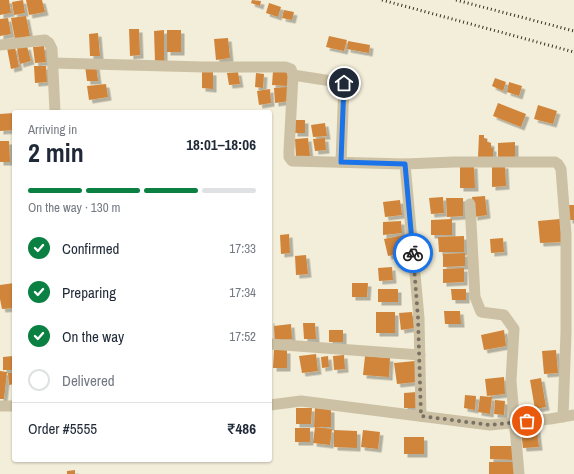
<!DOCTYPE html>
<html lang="en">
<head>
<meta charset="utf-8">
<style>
	:root { --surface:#fff; --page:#f6f6f7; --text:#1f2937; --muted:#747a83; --line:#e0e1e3; --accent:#0b8043 }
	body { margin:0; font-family:"Archivo Narrow",sans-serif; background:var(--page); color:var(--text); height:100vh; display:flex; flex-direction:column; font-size:15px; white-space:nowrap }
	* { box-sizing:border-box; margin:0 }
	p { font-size:13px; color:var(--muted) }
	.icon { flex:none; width:22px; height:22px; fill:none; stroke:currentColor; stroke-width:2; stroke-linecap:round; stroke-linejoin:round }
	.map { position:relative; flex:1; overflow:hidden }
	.panel { position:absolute; left:12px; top:110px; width:260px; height:352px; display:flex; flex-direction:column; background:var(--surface); border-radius:4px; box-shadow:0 1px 3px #0004 }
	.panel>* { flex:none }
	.pin { position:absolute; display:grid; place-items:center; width:34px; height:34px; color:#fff; margin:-17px; border:2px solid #fff; border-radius:50%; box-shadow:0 1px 4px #0007 }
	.courier { position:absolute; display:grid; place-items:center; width:40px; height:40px; margin:-20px; border:3px solid #1a73e8; border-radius:50%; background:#fff; color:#222; box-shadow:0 1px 5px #0007 }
	.headline em { font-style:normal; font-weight:700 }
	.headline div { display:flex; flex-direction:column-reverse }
	.headline { display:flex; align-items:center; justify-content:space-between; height:68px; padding:0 16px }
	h1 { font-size:26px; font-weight:700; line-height:30px }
	.bar { display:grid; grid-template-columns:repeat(4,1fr); gap:6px 4px; align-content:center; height:48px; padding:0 16px }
	.bar i { height:5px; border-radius:3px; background:var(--line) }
	.bar .current { background:var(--accent) }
	.bar p { grid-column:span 4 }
	.line { display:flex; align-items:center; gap:10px; padding:0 16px; border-top:1px solid var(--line) }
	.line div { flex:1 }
	ol { padding:0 16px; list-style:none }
	li { display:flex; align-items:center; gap:12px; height:44px }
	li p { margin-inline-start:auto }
	li .icon { padding:4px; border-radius:50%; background:var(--accent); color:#fff; stroke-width:4 }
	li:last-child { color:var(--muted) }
	li i { width:22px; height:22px; border:2px solid var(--line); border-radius:50% }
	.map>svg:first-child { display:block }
	.building { fill:#d0853a; filter:url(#shadow) }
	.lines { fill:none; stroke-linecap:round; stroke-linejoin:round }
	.minor { stroke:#ccc1a4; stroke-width:11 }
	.rail { stroke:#373026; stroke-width:3; stroke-dasharray:1 3; stroke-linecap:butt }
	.done { stroke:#797265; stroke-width:4; stroke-dasharray:0 7.2 }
	.route { stroke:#1a73e8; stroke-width:5 }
</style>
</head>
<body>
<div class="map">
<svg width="574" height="474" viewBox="0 0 574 474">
	<defs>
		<filter id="shadow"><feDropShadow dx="3.5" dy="3.5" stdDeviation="0" flood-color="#0004"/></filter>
	</defs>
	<rect width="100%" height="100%" fill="#f3eed9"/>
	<g class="building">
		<path d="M0,0H9L11,13L0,15Z"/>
		<path d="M23,0L25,13L14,15L12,2Z"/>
		<path d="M26,0H42L45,12L29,15Z"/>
		<path d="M252,0L261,1L260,6L251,3Z"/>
		<path d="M269,3L281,7L278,17L266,13Z"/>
		<path d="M284,10L294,12L292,20L282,18Z"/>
		<path d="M26,16L30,36L15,39L11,18Z"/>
		<path d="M8,18L11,34L0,36V19Z"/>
		<path d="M129,29H139L140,55L130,56Z"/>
		<path d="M164,30V61H155L154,31Z"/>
		<rect x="167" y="30" width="14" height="22"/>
		<path d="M98,33L100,56H90L89,34Z"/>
		<path d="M329,36L347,40L344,51L326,47Z"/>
		<path d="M228,38L230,58L216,60L214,39Z"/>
		<path d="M348,41L370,45L369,53L347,49Z"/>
		<path d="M27,46L31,61L20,64L17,48Z"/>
		<path d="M44,46L46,62L35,63L33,47Z"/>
		<path d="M15,47L19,67L11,69L7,48Z"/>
		<path d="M96,65L98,81H87L85,66Z"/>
		<path d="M34,66H46L47,82L35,83Z"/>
		<path d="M202,71L213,72V89L202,88Z"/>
		<path d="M273,71H288V86L272,85Z"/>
		<path d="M238,72L240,84L229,85L227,73Z"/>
		<path d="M256,73L264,74L263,88L255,87Z"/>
		<path d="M495,78L506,82L503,91L492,86Z"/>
		<path d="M509,82L522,86L519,96L507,92Z"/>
		<path d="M106,84L108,97L89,100L87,86Z"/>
		<path d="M287,87L289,101L275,103L274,88Z"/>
		<path d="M270,89L271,103L259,105L257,91Z"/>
		<path d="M498,103L526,114L521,127L493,116Z"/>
		<path d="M538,105L557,111L553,124L534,119Z"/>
		<path d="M14,113V130L0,131V114Z"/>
		<rect x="294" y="120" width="11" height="13"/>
		<path d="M325,123L327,136L313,137L311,125Z"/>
		<path d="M479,135H484V138L487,139V142L491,143V148H493V158L478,157Z"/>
		<path d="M308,138L310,156L296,157L295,139Z"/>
		<path d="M325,138L326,150L315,151L313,139Z"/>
		<path d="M0,141H9L10,162H0Z"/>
		<path d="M515,142V158H498V143Z"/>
		<path d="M474,165L475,188H460V166Z"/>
		<path d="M492,165H505L506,186L492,187Z"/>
		<path d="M485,196L487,215L474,217L472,197Z"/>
		<path d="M443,197L444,213L431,214L429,198Z"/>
		<path d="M446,198H463V216L447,217Z"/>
		<path d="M400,200L402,215L385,217L383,202Z"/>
		<path d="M568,205H574V220H569Z"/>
		<path d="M452,219V235H431V220Z"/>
		<path d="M560,219L562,242L540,243L538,221Z"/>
		<path d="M401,221L402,233L383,235V222Z"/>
		<path d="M289,234L290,253L281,254L280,235Z"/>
		<path d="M404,235L408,252L388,256L384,239Z"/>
		<path d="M464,236V252H439L438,237Z"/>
		<path d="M503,238L504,252L491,253L490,239Z"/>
		<path d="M465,253V266L443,267V254Z"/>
		<path d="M306,255L308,274L296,275L295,256Z"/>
		<path d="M392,267L393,280L379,281L378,268Z"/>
		<path d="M464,268V282L443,283V269Z"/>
		<path d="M14,283V308L2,309L0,299V285Z"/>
		<path d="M352,283H368L367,297H352Z"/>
		<rect x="378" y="289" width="20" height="13"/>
		<path d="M451,289H466V300H452Z"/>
		<path d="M444,311H460L461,324H445Z"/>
		<rect x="376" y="312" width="19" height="21"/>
		<path d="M412,312L414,328L401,330L399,313Z"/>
		<path d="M270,320H271L272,336H270Z"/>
		<path d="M303,323H315L316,339H304Z"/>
		<path d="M291,324L292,339L275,340L274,326Z"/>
		<rect x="329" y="330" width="14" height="12"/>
		<path d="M504,330L506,346L484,350L481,335Z"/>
		<path d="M274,350H287V368H273Z"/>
		<path d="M556,350L558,373L544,374L542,351Z"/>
		<path d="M316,354L318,371L302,373L299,356Z"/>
		<path d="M344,355L345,369L334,370L333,356Z"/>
		<path d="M13,356L14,370H3V357Z"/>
		<path d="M328,356L329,367L322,368L321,357Z"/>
		<path d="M365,356L390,358L389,377L363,375Z"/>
		<path d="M415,361L417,382L397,384L394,363Z"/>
		<path d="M0,371L7,372L4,399H0Z"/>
		<path d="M8,373H14V384L9,385Z"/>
		<path d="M504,377L505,394L487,396L485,379Z"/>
		<path d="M541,378L546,407L535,409L530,380Z"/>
		<path d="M417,392L418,408H404V393Z"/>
		<path d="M465,395L476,396L475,410L464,408Z"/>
		<path d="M480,396L492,397L490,414L478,412Z"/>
		<path d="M495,400L505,401L504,415L494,414Z"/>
		<path d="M296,408H312L311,424H296Z"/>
		<path d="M315,408L331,409V427H314Z"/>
		<path d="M536,421L539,447L523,448L520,422Z"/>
		<path d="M315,427L332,429L330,445L313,443Z"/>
		<rect x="295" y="428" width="15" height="14"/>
		<path d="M334,430L357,431V448L334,447Z"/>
		<path d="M363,430L380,432L378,449L361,447Z"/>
		<rect x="404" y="437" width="20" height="17"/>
		<path d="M490,446H514V460L490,459Z"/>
		<rect x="489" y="462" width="25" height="12"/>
		<path d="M75,470V474H67V471Z"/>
	</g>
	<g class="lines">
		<g class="minor">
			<path d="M0,45L45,40L49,43L52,49L55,112"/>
			<path d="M53,63L204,67H286L291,69L293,75L289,151V157L292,161L405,164L419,318L421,416"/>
			<path d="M293,75L344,83L341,162"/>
			<path d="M405,164L454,162H555L558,164L561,169L566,234V332L563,417"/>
			<path d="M470,204L475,297L481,312L504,315L514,329L511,381L519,474"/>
			<path d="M270,344L420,355"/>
			<path d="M270,405L301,401L490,425L550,419L574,415"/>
			<path d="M0,406H14"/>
		</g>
		<g class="rail">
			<path d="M382,0L574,52"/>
			<path d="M456,0L574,31"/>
		</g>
	</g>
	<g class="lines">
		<path class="done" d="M413,253L418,318L421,416L490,425L527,421"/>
		<path class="route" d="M344,83L341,162L405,164L413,253"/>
	</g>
</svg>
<div class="pin" style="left:527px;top:421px;background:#ea580c"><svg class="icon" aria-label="bag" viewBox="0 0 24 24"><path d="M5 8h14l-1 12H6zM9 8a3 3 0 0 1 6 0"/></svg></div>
<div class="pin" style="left:344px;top:83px;background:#1f2937"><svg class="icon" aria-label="home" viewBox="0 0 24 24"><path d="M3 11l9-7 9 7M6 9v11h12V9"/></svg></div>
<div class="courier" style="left:413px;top:253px"><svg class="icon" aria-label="bike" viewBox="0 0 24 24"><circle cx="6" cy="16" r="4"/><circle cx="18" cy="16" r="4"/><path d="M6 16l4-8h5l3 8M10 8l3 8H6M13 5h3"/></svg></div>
<section class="panel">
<div class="headline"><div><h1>2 min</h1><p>Arriving in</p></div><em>18:01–18:06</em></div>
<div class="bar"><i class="current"></i><i class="current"></i><i class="current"></i><i></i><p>On the way · 130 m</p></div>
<ol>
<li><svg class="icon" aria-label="check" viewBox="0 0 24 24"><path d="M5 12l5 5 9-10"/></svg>Confirmed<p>17:33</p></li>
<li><svg class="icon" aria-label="check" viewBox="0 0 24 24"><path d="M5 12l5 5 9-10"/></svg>Preparing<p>17:34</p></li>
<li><svg class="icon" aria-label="check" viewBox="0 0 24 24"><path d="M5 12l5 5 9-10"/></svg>On the way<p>17:52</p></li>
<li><i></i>Delivered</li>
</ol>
<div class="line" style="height:52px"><div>Order #5555</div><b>₹486</b></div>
</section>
</div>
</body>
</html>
